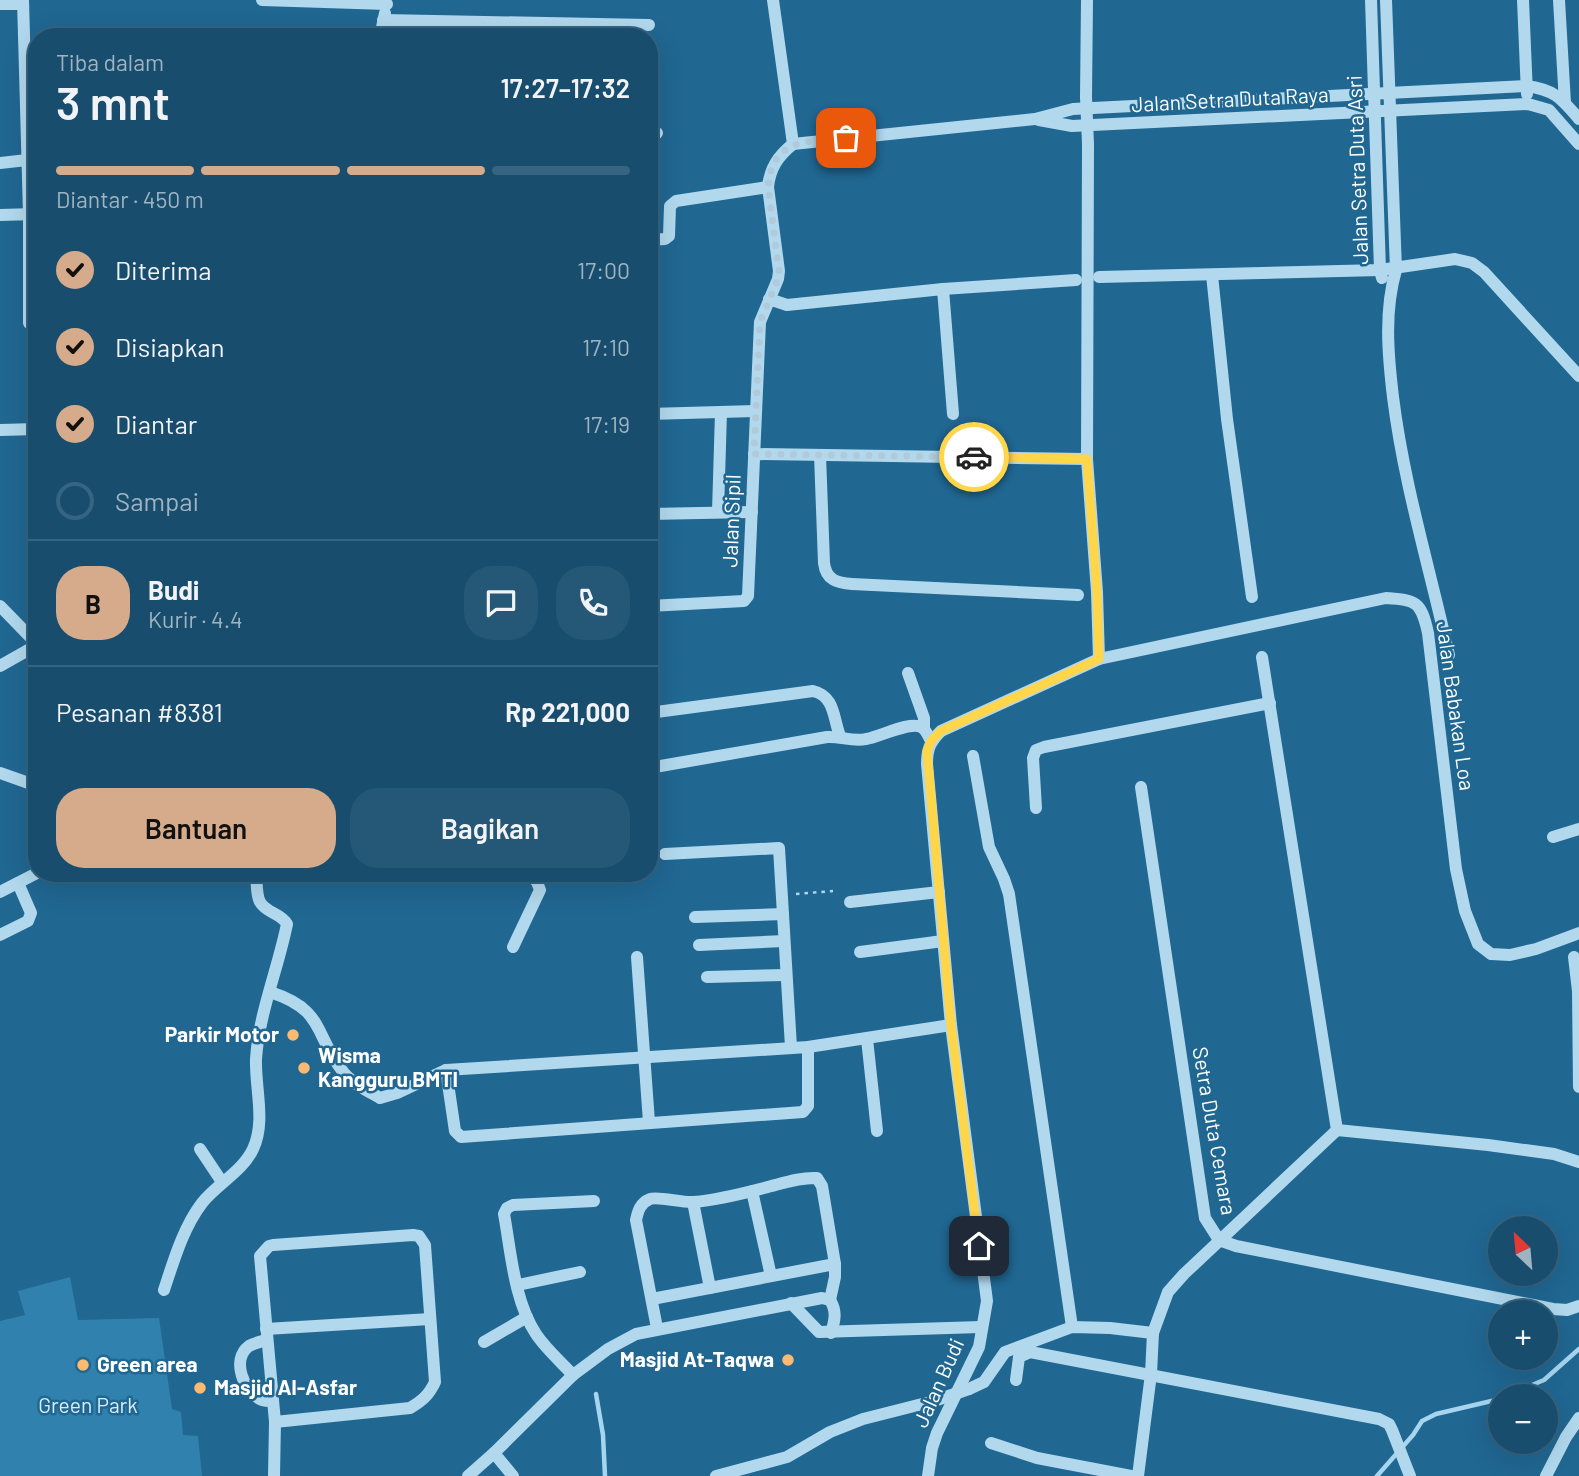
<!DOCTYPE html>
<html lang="id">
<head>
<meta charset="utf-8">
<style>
	:root { --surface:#184d6e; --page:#255776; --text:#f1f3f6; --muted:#9fb4c2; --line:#366481; --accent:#d6ab8b }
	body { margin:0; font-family:Barlow,sans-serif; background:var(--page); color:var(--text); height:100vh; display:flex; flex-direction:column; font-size:26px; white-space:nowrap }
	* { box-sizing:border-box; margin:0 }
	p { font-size:23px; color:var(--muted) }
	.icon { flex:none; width:38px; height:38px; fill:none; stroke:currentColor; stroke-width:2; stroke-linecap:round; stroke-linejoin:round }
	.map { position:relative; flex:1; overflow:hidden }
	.sheet { position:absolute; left:28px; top:28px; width:630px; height:854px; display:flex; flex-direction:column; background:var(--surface); border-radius:28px; box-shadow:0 7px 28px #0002,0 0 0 2px var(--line) }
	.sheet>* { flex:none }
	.needle { width:46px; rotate:334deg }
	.buttons { position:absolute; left:1488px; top:1216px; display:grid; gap:14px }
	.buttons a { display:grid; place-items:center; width:70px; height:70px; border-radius:50%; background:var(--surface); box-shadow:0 7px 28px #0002,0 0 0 2px var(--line); font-size:35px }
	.pin { position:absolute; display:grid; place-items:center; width:60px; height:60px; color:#fff; margin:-30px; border-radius:14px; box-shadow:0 4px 10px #0006 }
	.courier { position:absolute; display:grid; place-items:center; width:70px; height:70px; margin:-35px; border:5px solid #ffd54a; border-radius:50%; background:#fff; color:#222; box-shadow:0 2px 9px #0007 }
	.overview em { font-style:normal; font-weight:600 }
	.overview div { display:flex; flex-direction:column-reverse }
	.overview { display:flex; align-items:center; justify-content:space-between; height:119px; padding:0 28px }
	h1 { font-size:46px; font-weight:600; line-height:52px }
	.bar { display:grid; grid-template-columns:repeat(4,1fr); gap:10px 7px; align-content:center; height:84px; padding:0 28px }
	.bar i { height:9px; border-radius:5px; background:var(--line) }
	.bar .current { background:var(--accent) }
	.bar p { grid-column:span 4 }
	.line { display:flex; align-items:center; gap:18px; padding:0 28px; border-top:2px solid var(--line) }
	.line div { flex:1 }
	.round { display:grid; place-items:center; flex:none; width:74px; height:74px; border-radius:28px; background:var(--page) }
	ol { padding:0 28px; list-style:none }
	li { display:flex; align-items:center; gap:21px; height:77px }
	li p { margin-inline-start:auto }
	li .icon { padding:7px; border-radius:50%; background:var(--accent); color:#111; stroke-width:4 }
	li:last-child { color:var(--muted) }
	li i { width:38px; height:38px; border:4px solid var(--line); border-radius:50% }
	.button { display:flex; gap:14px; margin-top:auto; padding:14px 28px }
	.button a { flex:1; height:80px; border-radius:28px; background:var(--accent); color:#111; font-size:28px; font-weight:600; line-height:80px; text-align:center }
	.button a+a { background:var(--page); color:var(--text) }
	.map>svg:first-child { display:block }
	.green { fill:#3081ad }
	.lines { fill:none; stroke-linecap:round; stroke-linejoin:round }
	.stream { stroke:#a5d5ef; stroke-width:4.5 }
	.path { stroke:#b1d8ed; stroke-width:2.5; stroke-dasharray:3.5 5; stroke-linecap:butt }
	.minor { stroke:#b1d8ed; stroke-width:12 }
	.minor-bridge { stroke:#b1d8ed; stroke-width:12 }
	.done { stroke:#b1cad9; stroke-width:7; stroke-dasharray:0 12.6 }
	.route { stroke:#ffd54a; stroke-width:9 }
	.poi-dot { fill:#fbba72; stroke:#206792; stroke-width:2.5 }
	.labels { text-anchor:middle; stroke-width:5; stroke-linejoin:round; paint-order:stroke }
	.street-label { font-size:21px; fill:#fff; stroke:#206792 }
	.poi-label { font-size:21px; font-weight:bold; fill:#fff; stroke:#206792; text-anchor:start }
	.park-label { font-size:21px; fill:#d7edfa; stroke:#206792 }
</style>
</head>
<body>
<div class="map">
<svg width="1579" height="1476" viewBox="0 0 1579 1476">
	<rect width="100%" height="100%" fill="#206792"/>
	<path class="green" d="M70,1277L78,1320L159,1318L172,1409L181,1412L183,1435L198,1436L202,1476H0V1321L25,1315L18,1291Z"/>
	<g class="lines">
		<g class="stream">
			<path d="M596,1394L603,1435L605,1476"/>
			<path d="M1506,1396L1544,1380L1579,1349"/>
			<path d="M1377,1476L1413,1435L1422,1421L1436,1414L1500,1399"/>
		</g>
		<path class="path" d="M796,894L833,891"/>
		<g class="minor">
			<path d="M23,0L29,214V323"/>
			<path d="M262,0L387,4"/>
			<path d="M773,0L793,144"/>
			<path d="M1371,0L1380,270L1382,278"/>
			<path d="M1386,0L1396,270C1384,311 1388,355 1393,397C1404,485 1430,569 1449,655"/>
			<path d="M1523,0L1527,94"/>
			<path d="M1559,0L1565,103"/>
			<path d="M0,4H23"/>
			<path d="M383,20L649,25"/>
			<path d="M380,37L385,13"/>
			<path d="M1086,97L1087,0"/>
			<path d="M1039,120L1072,126L1528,104L1549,110L1579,144"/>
			<path d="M649,133H657"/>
			<path d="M793,144L1035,119L1073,109L1527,86C1555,90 1561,98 1579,119"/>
			<path d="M1088,144L1087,459L1097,592L1099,659"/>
			<path d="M0,163L27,160"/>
			<path d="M0,215L35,214"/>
			<path d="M649,240L665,239L669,236L670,206L676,201L768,187"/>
			<path d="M1212,275L1227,419L1252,597"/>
			<path d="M1099,277L1380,270L1455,259L1472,263L1484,272L1579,376"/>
			<path d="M943,289L953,414"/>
			<path d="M769,299L787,305L943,289L1076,280"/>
			<path d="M649,414L755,411"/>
			<path d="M0,430L37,429"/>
			<path d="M754,454L1087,459"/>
			<path d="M820,455L824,563C826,580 837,583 852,584L1078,595"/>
			<path d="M718,512L721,412"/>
			<path d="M649,514L752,512"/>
			<path d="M0,606L37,644"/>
			<path d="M649,606L744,601L748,596L760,322L778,279L779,271L768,187C770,168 778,156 793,144"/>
			<path d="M1262,657L1337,1130"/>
			<path d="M0,666L37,645"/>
			<path d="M908,673L924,718V729"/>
			<path d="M649,713L813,691C835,696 833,718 840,736"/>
			<path d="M973,756L989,847L1004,879L1009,894L1072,1327"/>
			<path d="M649,768L827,737C840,736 853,742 866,739C879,737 910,721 921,727C926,729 928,736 931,741"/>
			<path d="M0,773L37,786"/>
			<path d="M1141,787L1205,1218L1219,1240L1236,1246L1553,1309L1567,1310L1579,1306"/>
			<path d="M1036,808L1033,758L1036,750L1044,747L1270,703"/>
			<path d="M1553,837L1579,829"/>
			<path d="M665,854L779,848L791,1047"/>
			<path d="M0,892L37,873"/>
			<path d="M850,902L939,892"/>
			<path d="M695,917L783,914"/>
			<path d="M0,935L28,921L31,913L18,883"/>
			<path d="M699,945L784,941"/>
			<path d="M513,947L540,890L537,882L529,873"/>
			<path d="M860,952L943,941"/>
			<path d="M637,957L649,1122"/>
			<path d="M1574,957L1578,991L1579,1087"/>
			<path d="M707,977L786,975"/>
			<path d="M270,992C326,1010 313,1034 344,1073C353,1084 368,1091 380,1098L397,1093L446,1070L808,1047L951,1025"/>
			<path d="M867,1039L877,1131"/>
			<path d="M446,1070L455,1131L461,1137L803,1112L808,1106V1047"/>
			<path d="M1337,1130L1488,1145L1554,1154L1579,1162"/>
			<path d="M200,1149L222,1182"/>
			<path d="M752,1191L771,1276"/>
			<path d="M693,1202L710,1288"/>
			<path d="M518,1285L580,1272"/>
			<path d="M164,1290C174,1260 183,1228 202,1203C217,1184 243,1171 253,1149C266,1122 255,1088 256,1059C259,1013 278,969 287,924C281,913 266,913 260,902C256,895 257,882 256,873"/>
			<path d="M652,1299L835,1264"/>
			<path d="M791,1303L819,1332L981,1327"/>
			<path d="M657,1328L636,1220C638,1211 640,1203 650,1199C658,1196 682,1203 694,1202C717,1200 741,1194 764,1188C781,1184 799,1177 817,1178L822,1186L835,1264V1277L830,1300"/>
			<path d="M266,1329L430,1319"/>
			<path d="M266,1340C260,1342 254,1343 249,1346C231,1359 243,1392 262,1400C265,1401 269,1401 273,1401"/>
			<path d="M484,1342L527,1317"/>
			<path d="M573,1375C561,1362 546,1349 536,1334C514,1301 511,1252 504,1214L507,1208L513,1205L594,1201"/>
			<path d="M1016,1380L1019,1357L1030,1352L1379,1419L1389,1424L1392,1430L1410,1476"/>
			<path d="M969,1389L984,1382L1005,1352L1072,1327L1110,1328L1153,1333"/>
			<path d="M991,1443L1037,1458L1131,1476"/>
			<path d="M494,1453L513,1476"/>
			<path d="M274,1476L275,1422L260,1256L269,1246L273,1245L413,1235L419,1236L425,1245L435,1382C429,1395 422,1401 410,1408L275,1422"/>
			<path d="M468,1476L494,1453L573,1375L608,1349L636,1334L822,1298L830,1300C837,1311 835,1320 831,1333"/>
			<path d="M716,1476L787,1457L830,1432L863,1419L934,1401"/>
			<path d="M928,1476L932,1448L937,1433L979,1347L987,1301L951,1025L927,764C927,749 930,742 941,731L1099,659L1386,598C1416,600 1421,601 1428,633L1456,869L1465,911L1478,944L1491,954L1510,955L1536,949L1579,933"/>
			<path d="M1138,1476L1151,1374L1153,1333L1168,1292L1184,1274L1337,1130"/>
			<path d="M1546,1476L1566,1437L1579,1418"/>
		</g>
		<g class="minor-bridge">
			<path d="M1086,97L1088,144"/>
			<path d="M934,1401L969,1389"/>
		</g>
	</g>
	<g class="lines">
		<path class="done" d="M846,138C808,142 772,137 768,187L779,271L778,279L760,322L754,454L974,457"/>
		<path class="route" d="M974,457L1087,459L1097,592L1099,659L941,731L931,741L927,751L951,1025L979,1246"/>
	</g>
	<g class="poi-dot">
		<circle cx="293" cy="1035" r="7"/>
		<circle cx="304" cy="1068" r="7"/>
		<circle cx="788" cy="1360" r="7"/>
		<circle cx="83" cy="1365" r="7"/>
		<circle cx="200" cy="1388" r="7"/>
	</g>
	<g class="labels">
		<g class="street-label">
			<text transform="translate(1230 100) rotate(-3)" y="7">Jalan Setra Duta Raya</text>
			<text transform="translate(1358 170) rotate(-92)" y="7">Jalan Setra Duta Asri</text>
			<text transform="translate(732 521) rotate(-88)" y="7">Jalan Sipil</text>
			<text transform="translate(1455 706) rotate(82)" y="7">Jalan Babakan Loa</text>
			<text transform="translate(1214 1131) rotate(80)" y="7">Setra Duta Cemara</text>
			<text transform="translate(939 1383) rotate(-66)" y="7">Jalan Budi</text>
		</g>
		<g class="poi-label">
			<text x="279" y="1042" text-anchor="end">Parkir Motor</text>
			<text x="318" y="1063">Wisma<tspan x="318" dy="24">Kangguru BMTI</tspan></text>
			<text x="774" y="1367" text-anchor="end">Masjid At-Taqwa</text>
			<text x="97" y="1372">Green area</text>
			<text x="214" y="1395">Masjid Al-Asfar</text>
		</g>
		<g class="park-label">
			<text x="88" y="1413">Green Park</text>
		</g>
	</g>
</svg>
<div class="buttons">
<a><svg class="needle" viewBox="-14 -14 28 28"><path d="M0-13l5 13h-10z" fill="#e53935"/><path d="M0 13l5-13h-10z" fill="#9fb4c2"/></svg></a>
<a>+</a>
<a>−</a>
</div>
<div class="pin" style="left:846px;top:138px;background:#ea580c"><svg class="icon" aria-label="bag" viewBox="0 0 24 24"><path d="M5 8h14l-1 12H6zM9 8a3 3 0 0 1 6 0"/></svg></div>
<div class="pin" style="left:979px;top:1246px;background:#1f2937"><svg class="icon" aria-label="home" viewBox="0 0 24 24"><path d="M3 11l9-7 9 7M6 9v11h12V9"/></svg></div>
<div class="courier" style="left:974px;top:457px"><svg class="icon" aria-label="car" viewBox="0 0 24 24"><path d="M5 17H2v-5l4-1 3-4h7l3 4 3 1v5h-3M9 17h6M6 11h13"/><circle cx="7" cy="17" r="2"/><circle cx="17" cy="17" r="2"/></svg></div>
<section class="sheet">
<div class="overview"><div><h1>3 mnt</h1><p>Tiba dalam</p></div><em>17:27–17:32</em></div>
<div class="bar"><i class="current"></i><i class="current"></i><i class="current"></i><i></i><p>Diantar · 450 m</p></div>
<ol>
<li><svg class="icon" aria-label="check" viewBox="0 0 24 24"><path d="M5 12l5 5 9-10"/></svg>Diterima<p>17:00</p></li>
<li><svg class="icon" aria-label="check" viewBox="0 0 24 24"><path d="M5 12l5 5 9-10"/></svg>Disiapkan<p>17:10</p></li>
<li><svg class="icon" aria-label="check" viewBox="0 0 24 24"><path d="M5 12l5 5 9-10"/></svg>Diantar<p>17:19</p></li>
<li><i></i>Sampai</li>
</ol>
<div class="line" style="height:126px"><b class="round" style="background:var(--accent);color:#111">B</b><div><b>Budi</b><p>Kurir · 4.4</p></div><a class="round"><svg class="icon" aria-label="chat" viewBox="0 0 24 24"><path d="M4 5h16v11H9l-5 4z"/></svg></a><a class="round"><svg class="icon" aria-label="phone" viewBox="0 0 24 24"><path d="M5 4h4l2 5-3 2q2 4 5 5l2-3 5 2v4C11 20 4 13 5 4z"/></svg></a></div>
<div class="line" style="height:91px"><div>Pesanan #8381</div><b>Rp 221,000</b></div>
<div class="button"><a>Bantuan</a><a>Bagikan</a></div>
</section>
</div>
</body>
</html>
